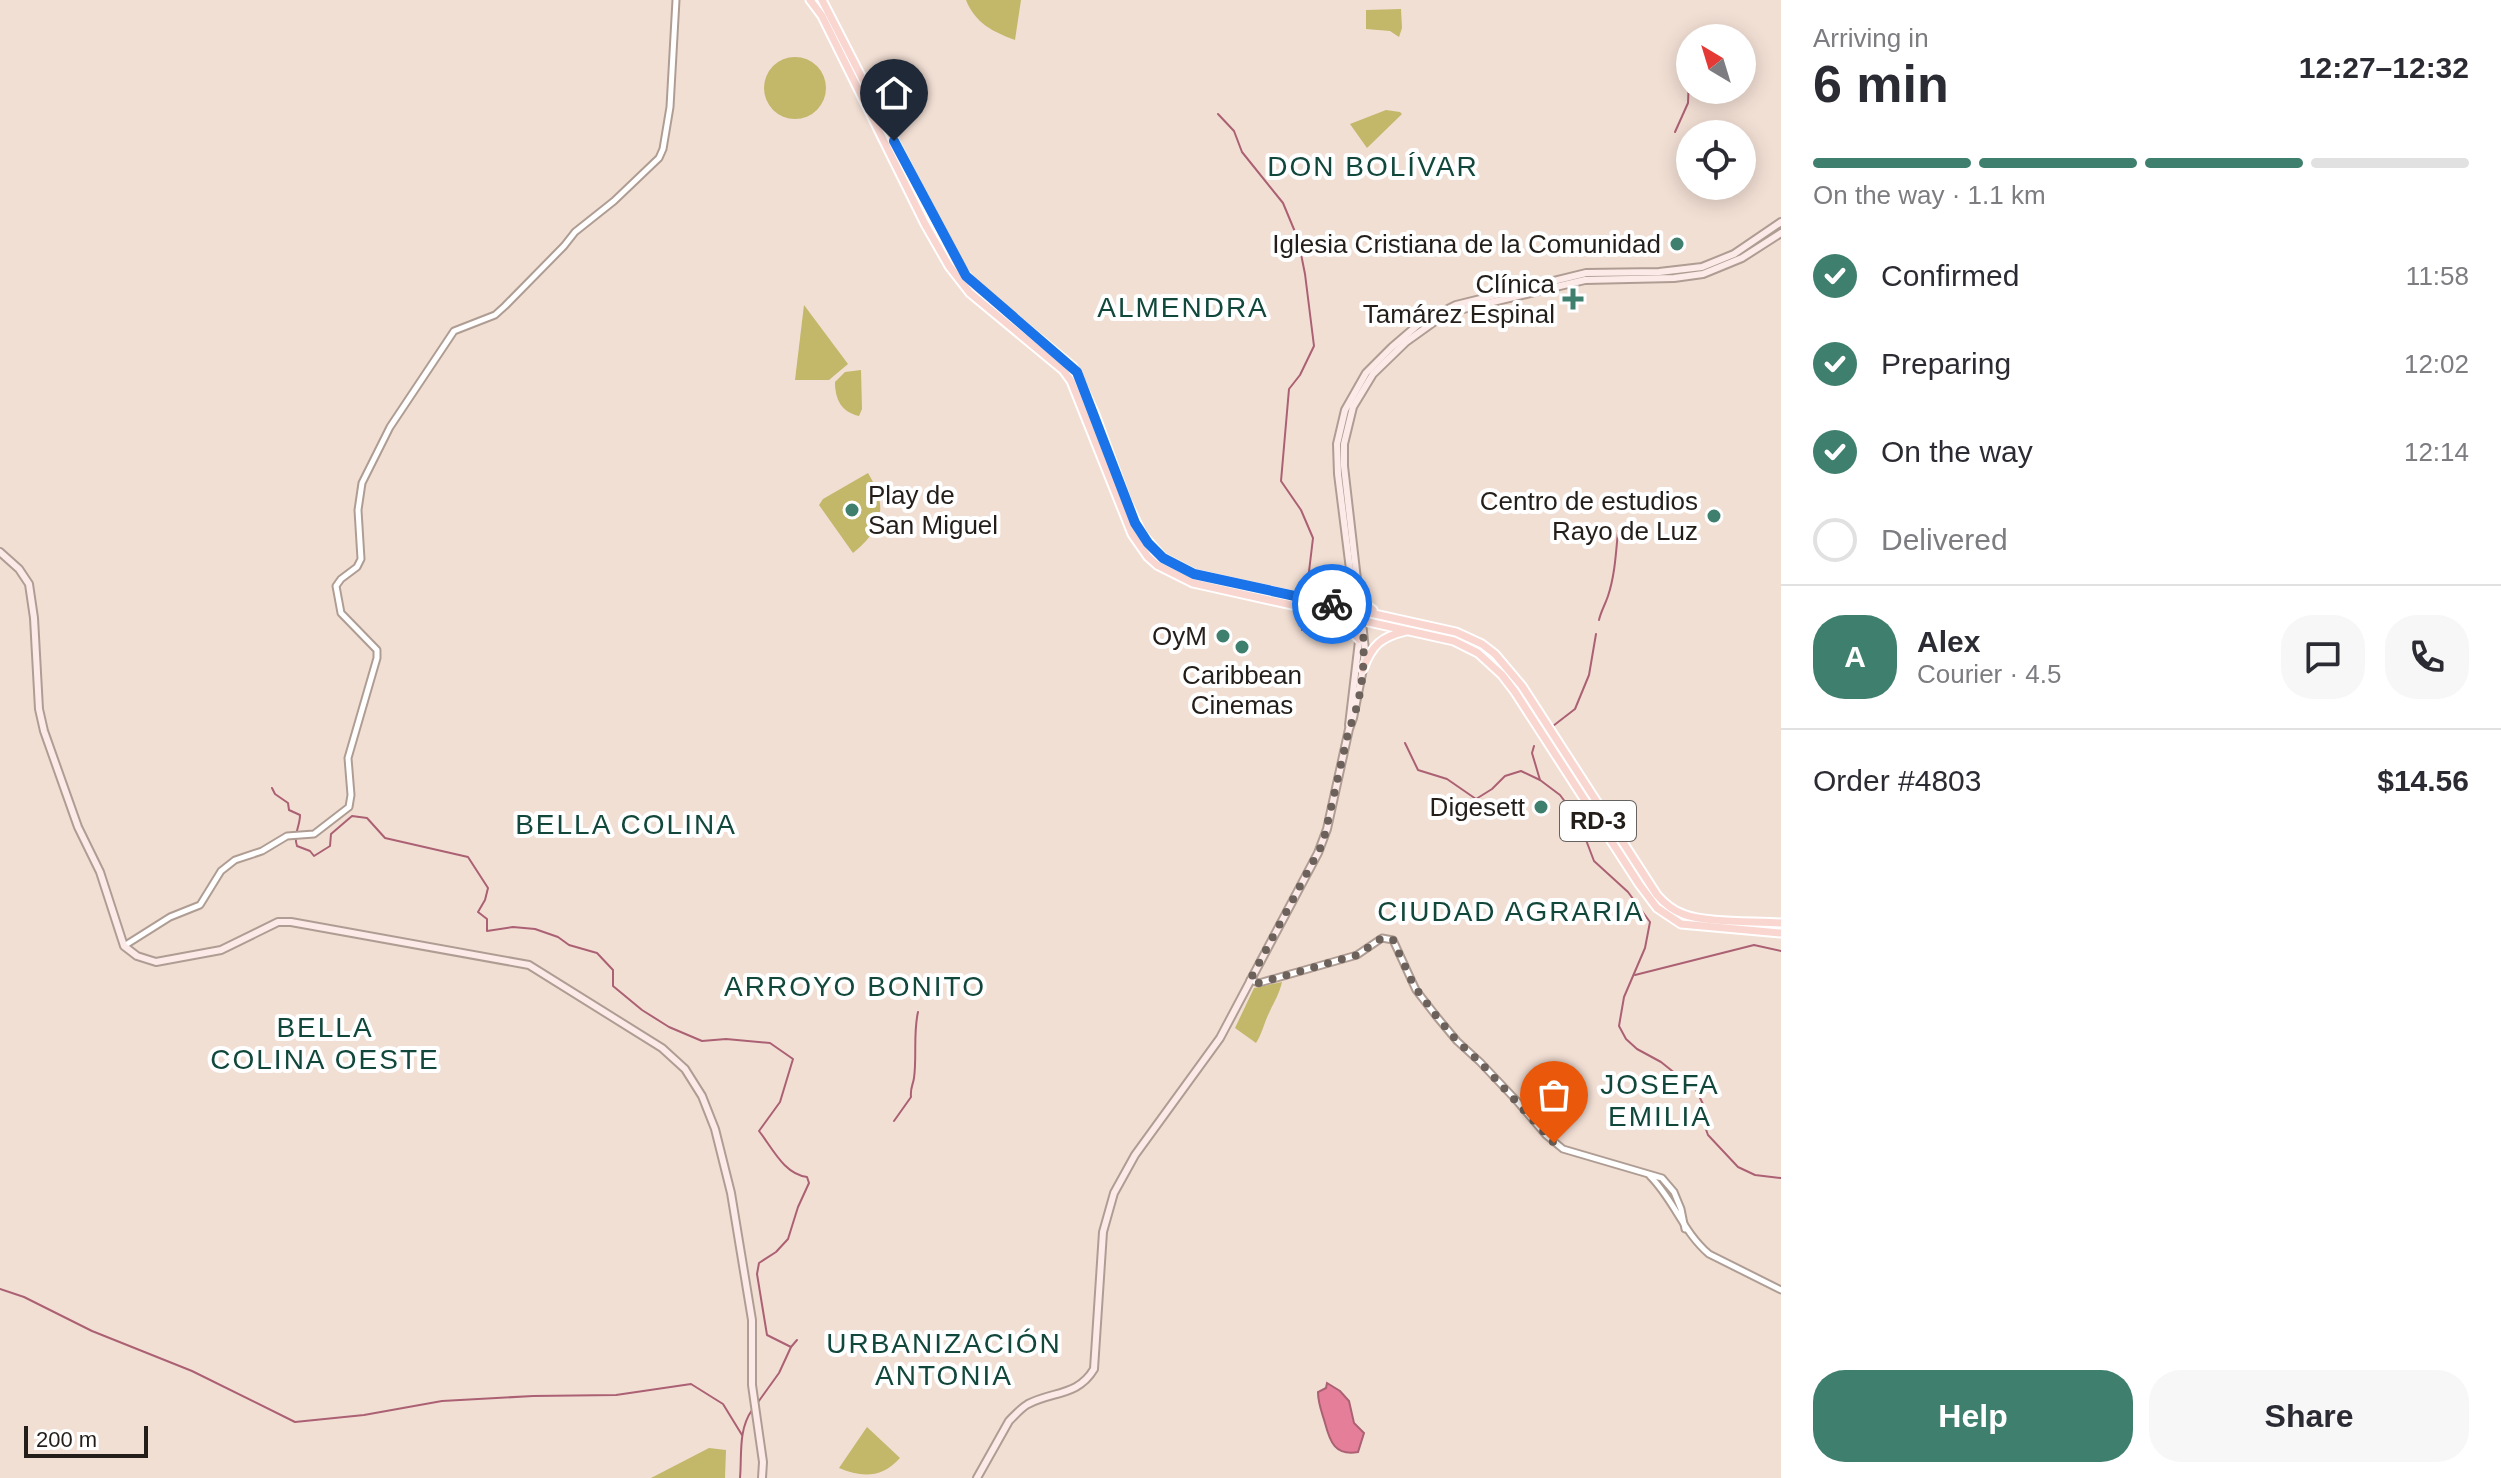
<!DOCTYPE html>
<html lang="en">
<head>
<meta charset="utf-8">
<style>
	:root { --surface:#fff; --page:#f7f7f7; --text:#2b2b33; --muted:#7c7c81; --line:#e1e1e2; --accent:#3f7f6d }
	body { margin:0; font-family:Helvetica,sans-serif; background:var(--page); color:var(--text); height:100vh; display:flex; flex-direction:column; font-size:30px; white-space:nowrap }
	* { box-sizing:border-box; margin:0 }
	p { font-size:26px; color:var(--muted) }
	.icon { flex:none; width:44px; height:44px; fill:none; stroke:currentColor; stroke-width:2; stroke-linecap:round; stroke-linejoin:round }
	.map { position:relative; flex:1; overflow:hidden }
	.side { display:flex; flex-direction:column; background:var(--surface); width:720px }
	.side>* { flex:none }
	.needle { width:52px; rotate:322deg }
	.buttons { position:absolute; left:1676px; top:24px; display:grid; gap:16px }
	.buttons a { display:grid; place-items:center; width:80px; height:80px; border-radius:50%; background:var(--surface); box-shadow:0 4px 20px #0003; font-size:40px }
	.scale { position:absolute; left:24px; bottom:20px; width:124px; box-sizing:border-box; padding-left:8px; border:4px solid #241e1a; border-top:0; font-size:22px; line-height:28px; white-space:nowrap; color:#241e1a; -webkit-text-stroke:6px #fff; paint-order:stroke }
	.pin { position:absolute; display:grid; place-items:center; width:68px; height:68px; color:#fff; margin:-82px -34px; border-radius:50% 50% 50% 0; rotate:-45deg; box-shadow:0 0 8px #0007 }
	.pin .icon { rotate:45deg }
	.courier { position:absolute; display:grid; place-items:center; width:80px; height:80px; margin:-40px; border:6px solid #1a73e8; border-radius:50%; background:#fff; color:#222; box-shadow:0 2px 10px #0007 }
	.summary em { font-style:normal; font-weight:700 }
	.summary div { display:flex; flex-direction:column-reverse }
	.summary { display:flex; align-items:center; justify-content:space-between; height:136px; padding:0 32px }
	h1 { font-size:52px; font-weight:700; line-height:60px }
	.bar { display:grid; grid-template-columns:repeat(4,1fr); gap:12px 8px; align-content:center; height:96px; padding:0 32px }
	.bar i { height:10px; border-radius:6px; background:var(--line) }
	.bar .active { background:var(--accent) }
	.bar p { grid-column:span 4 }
	.line { display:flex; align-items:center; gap:20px; padding:0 32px; border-top:2px solid var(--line) }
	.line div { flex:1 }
	.round { display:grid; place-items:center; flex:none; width:84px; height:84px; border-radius:32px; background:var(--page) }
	ol { padding:0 32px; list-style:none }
	li { display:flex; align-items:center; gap:24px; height:88px }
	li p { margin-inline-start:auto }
	li .icon { padding:8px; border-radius:50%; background:var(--accent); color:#fff; stroke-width:4 }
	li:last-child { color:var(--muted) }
	li i { width:44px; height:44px; border:4px solid var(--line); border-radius:50% }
	.button { display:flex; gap:16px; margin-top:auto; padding:16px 32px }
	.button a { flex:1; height:92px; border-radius:32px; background:var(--accent); color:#fff; font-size:32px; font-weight:700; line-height:92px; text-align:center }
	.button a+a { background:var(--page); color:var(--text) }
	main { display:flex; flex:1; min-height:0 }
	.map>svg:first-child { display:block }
	.green { fill:#c3b76a }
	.water { fill:#e57e99; stroke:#ab6173; stroke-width:2 }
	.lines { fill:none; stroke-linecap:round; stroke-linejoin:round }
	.stream { stroke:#ab6173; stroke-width:2 }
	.tertiary-casing { stroke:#af9d93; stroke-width:9 }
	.secondary-casing { stroke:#af9d93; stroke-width:10 }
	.primary-casing { stroke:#fff; stroke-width:11 }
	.tertiary { stroke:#fff; stroke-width:5 }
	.secondary { stroke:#fceae8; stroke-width:6 }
	.primary { stroke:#f9d6d0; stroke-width:7 }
	.done { stroke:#6c625b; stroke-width:8; stroke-dasharray:0 14.4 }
	.route { stroke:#1a73e8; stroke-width:10 }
	.poi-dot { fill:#3f7f6d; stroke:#fff; stroke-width:3 }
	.labels { text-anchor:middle; stroke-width:8; stroke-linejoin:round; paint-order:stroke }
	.shield { fill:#fff; stroke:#66625f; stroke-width:2 }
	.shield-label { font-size:24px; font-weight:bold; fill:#241e1a }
	.poi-label { font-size:26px; fill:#241e1a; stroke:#fff; text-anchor:end }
	.neighbourhood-label { font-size:28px; letter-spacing:2px; fill:#12483b; stroke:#fff }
</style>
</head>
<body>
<main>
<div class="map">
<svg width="1781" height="1478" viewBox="0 0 1781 1478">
	<rect width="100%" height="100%" fill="#f2dfd4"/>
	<g class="green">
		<path d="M966,0H1021L1015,40C993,32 975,23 966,0Z"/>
		<path d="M1401,9L1402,28L1399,37L1390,31L1366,29V10Z"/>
		<circle cx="795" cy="88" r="31"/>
		<path d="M1386,110L1400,112L1402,114L1367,148L1350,124Z"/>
		<path d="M804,305L848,364L829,380H795Z"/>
		<path d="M861,370L862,409L859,416C841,412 835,399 835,382L845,372Z"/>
		<path d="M868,473C888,506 884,528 853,553L819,505L823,499Z"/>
		<path d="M1282,982C1279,995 1274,1002 1269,1013C1264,1023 1262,1034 1256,1043L1235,1028L1254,988Z"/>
		<path d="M867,1427L900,1458C882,1478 862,1478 839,1468Z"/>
		<path d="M709,1448L726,1450L725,1478H651Z"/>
	</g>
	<path class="water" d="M1327,1383L1340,1391L1349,1401L1354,1423L1364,1433L1358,1452C1335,1456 1330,1442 1325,1423C1322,1412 1318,1404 1318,1392L1326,1388Z"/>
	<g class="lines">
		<g class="stream">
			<path d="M1218,114L1234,131L1242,152L1283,203L1298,239L1305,274L1314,346L1300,375L1289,389L1281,481L1301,510L1313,538L1305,605"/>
			<path d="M1675,132L1688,103L1689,77"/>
			<path d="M1599,620C1601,611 1605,605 1608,596C1615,575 1616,552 1618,531"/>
			<path d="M1302,630L1304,612"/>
			<path d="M1553,726L1575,709L1589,675L1596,634"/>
			<path d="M1405,743L1418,770L1447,779L1476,799L1492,789L1505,776L1521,771L1540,780L1560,795L1578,819L1594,861L1628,892L1650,922L1645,948L1624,997L1619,1026L1626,1039L1637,1049L1661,1062L1696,1090L1706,1110L1704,1124L1708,1135L1738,1167L1755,1175L1781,1178"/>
			<path d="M1534,746L1532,753L1540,780"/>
			<path d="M272,788L275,794L288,803L289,810L300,815C300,827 293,834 297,846L310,851L314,856L330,846L331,834L352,816L367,818L385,838L468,857L488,888L485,900L478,912L487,919V931L513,927L535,929L558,937L569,945L597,953L613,970V986L642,1010L669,1027L702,1041L726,1039L770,1043L793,1059L780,1102L759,1131C773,1149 784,1174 807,1177L809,1183L798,1207L788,1239L776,1252L759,1263L757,1274L767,1335L791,1347"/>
			<path d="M1635,975L1754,945L1781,951"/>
			<path d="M894,1121L911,1097C910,1088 913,1085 914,1078C917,1056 913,1034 918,1012"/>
			<path d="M0,1289L24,1297L92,1331L192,1371L295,1422L364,1415L442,1401L533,1396L616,1395L691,1384L723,1404L742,1435"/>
			<path d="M756,1405L779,1373L791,1347L797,1340"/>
			<path d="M740,1478C742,1455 738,1430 752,1410"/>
		</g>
		<defs>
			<g id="tertiary">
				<path d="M124,946L170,917L200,905L221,871L235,860L262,851L287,836L314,834L349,807L351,795L348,758L377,658V650L341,613L336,586L341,579L357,567L361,559L358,510L362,483L390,427L454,331L495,315L505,306L564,246L575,232L614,201L659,158L663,149L670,107L676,0"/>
				<path d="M1250,980L1259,983L1357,955L1382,938L1393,940L1416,990L1437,1017L1457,1041L1480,1062L1516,1100L1546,1135L1563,1149L1662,1178L1674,1192L1681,1209L1685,1229"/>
				<path d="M1650,1176C1674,1200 1683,1232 1709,1254L1781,1290"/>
			</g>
			<g id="secondary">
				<path d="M0,552L19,569L29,584L34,618L39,709L44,731L78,827L100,872L124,946L137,956L156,962L221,950L278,922H291L529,965L662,1048L685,1069L702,1096L715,1129L731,1193L752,1320V1385L763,1462L762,1478"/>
				<path d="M1349,725L1359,641L1338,474L1337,444L1345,410L1366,373L1392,347L1420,323L1456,305L1586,273L1659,272L1702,267L1734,254L1781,222"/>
				<path d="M977,1478L1009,1421C1015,1415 1021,1408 1028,1404C1053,1391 1078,1396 1094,1369L1103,1232L1114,1193L1135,1155L1220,1038L1318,853L1327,829L1349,729L1353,718L1363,669L1365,649L1344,466V444L1353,407L1373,374L1406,342L1438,319L1455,311L1585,280L1674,278L1703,274L1742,258L1781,233"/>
			</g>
			<g id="primary">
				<path d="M810,0L822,16L925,224L949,266L970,293L1063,370L1071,381L1132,534L1148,557L1157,565L1193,583L1454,641L1478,653L1502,675L1515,692L1639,884L1657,908L1681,924L1781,933"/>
				<path d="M822,0L959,267L976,287L1073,367L1094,412L1126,500L1142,534L1163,558L1194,574L1456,632L1482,644L1495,654L1522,686L1657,895C1664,903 1672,910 1683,914C1705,923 1755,921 1781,923"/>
				<path d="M1359,593L1365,604L1373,610"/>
				<path d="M1330,603L1342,597L1352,585"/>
				<path d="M1334,615L1359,639"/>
				<path d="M1363,669C1372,645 1381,637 1406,631"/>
			</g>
		</defs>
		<use href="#tertiary" class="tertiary-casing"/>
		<use href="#secondary" class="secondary-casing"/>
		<use href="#primary" class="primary-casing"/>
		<use href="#tertiary" class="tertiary"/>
		<use href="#secondary" class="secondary"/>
		<use href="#primary" class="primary"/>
	</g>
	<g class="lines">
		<path class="done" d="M1332,604L1361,610C1366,649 1365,692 1349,729L1323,843L1250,980L1259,983L1357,955L1382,938L1393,940L1414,986L1437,1017L1457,1041L1480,1062L1554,1143"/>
		<path class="route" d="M894,141L966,276L1077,372L1135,523L1148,543L1163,558L1194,574L1332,604"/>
	</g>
	<g class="poi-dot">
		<circle cx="1677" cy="244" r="8"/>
		<path d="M1569 287h8v8h8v8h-8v8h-8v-8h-8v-8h8z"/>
		<circle cx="852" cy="510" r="8"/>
		<circle cx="1714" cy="516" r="8"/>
		<circle cx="1223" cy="636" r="8"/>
		<circle cx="1242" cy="647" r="8"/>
		<circle cx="1541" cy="807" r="8"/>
	</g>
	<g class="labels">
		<rect class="shield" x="1560" y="801" width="76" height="40" rx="6"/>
		<g class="shield-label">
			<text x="1598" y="829">RD-3</text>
		</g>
		<g class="poi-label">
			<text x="1661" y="253">Iglesia Cristiana de la Comunidad</text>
			<text x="1555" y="293">Clínica<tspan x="1555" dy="30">Tamárez Espinal</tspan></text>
			<text x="868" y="504" text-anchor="start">Play de<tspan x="868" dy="30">San Miguel</tspan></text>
			<text x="1698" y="510">Centro de estudios<tspan x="1698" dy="30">Rayo de Luz</tspan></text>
			<text x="1207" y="645">OyM</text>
			<text x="1242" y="684" text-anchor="middle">Caribbean<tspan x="1242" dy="30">Cinemas</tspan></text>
			<text x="1525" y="816">Digesett</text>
		</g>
		<g class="neighbourhood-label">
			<text x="1373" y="176">DON BOLÍVAR</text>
			<text x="1183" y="317">ALMENDRA</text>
			<text x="626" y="834">BELLA COLINA</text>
			<text x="1511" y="921">CIUDAD AGRARIA</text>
			<text x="855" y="996">ARROYO BONITO</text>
			<text x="325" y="1037">BELLA<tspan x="325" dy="32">COLINA OESTE</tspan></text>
			<text x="1660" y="1094">JOSEFA<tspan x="1660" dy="32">EMILIA</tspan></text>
			<text x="944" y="1353">URBANIZACIÓN<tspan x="944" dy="32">ANTONIA</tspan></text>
		</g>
	</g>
</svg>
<div class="buttons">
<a><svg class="needle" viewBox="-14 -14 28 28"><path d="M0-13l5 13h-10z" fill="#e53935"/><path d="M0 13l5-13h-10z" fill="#7c7c81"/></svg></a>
<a><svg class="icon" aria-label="locate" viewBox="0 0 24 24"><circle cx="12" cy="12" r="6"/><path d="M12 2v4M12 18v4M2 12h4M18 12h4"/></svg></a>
</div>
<div class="scale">200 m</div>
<div class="pin" style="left:1554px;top:1143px;background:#ea580c"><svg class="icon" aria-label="bag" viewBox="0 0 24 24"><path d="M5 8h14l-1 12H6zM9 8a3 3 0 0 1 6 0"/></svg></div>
<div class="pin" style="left:894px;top:141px;background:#1f2937"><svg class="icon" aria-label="home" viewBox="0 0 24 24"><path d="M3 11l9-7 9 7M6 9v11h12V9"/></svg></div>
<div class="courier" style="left:1332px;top:604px"><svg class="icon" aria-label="bike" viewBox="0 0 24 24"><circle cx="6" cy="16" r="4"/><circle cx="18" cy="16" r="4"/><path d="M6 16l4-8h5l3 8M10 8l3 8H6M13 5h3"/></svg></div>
</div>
<section class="side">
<div class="summary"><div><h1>6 min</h1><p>Arriving in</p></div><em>12:27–12:32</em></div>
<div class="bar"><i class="active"></i><i class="active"></i><i class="active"></i><i></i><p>On the way · 1.1 km</p></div>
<ol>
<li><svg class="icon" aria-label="check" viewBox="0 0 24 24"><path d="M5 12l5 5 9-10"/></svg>Confirmed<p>11:58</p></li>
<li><svg class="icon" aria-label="check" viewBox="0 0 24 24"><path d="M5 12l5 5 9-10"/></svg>Preparing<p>12:02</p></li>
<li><svg class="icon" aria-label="check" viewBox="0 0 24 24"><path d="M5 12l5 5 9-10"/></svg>On the way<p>12:14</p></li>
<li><i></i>Delivered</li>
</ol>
<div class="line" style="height:144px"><b class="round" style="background:var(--accent);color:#fff">A</b><div><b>Alex</b><p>Courier · 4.5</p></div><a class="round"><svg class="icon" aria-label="chat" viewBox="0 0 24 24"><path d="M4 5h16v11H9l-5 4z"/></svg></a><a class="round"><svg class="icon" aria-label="phone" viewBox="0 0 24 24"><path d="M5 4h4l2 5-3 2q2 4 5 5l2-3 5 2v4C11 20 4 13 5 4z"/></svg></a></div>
<div class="line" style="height:104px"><div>Order #4803</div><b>$14.56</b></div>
<div class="button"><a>Help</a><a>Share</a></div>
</section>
</main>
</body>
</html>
